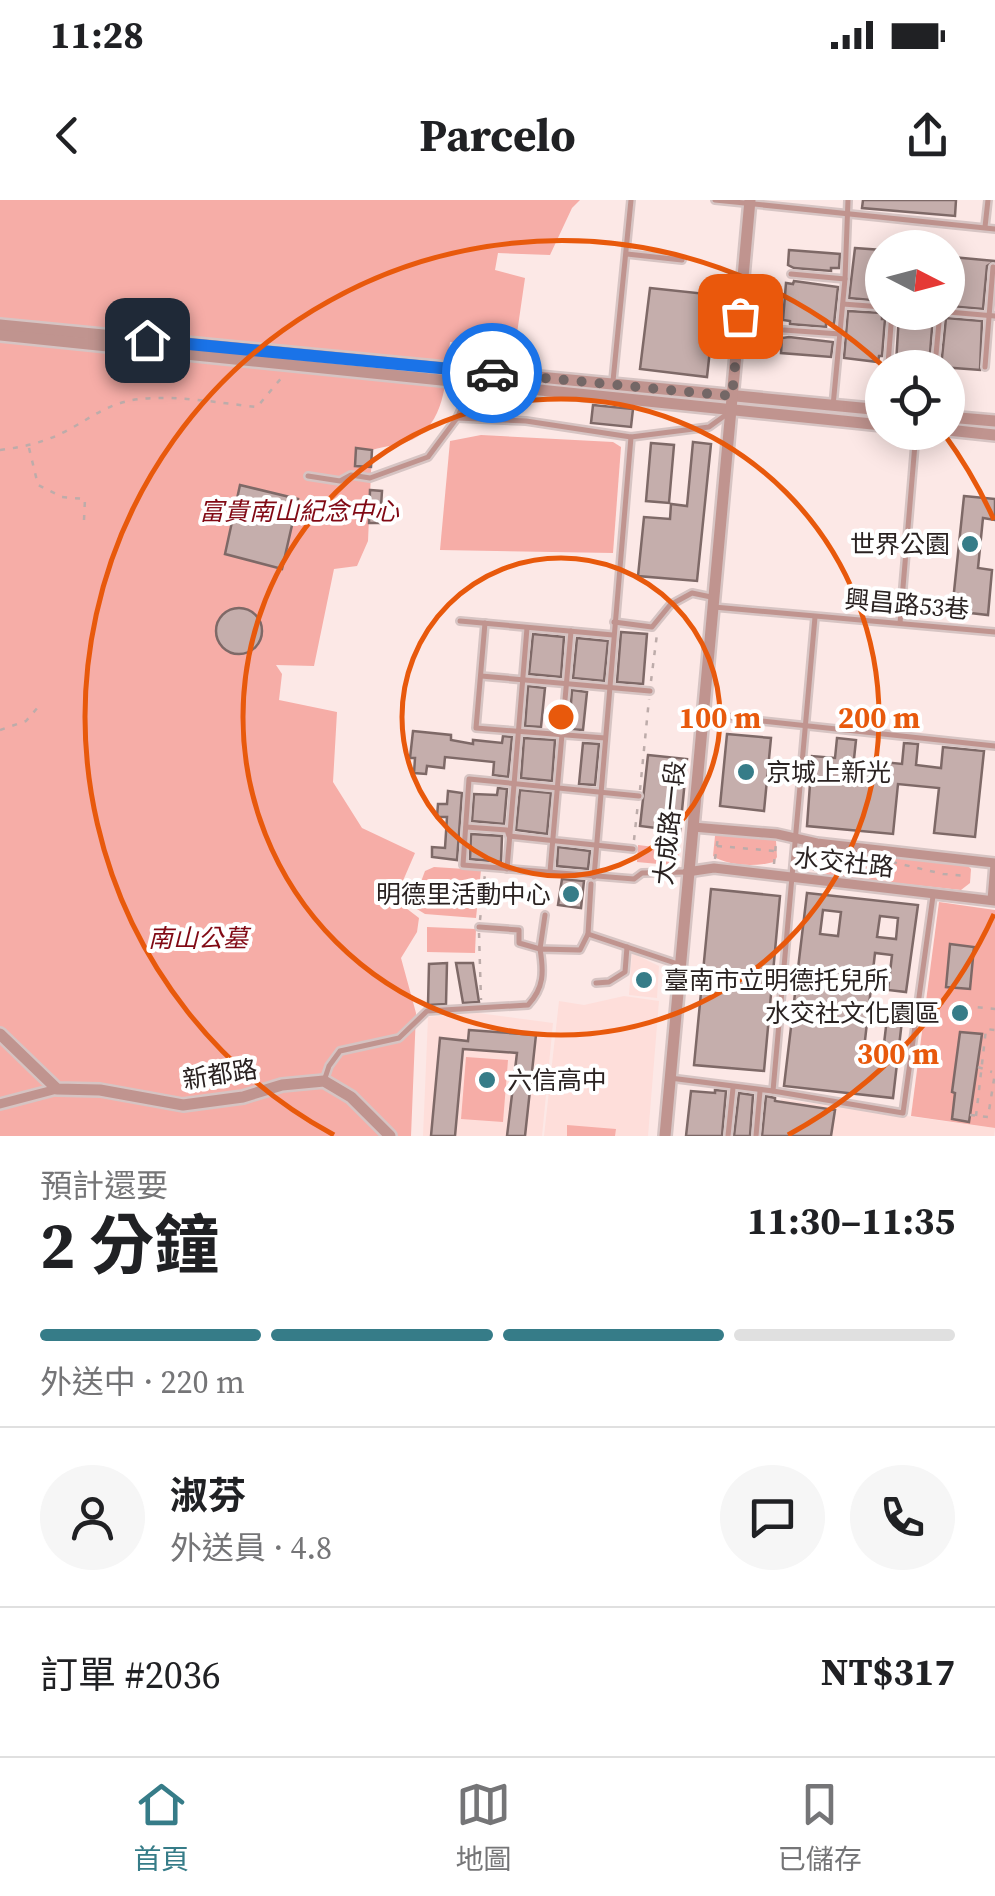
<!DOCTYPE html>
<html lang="zh-TW">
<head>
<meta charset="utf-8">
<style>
	:root { --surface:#fff; --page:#f6f6f6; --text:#202124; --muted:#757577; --line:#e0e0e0; --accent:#367c88 }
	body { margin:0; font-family:"Source Serif 4","Noto Sans TC",serif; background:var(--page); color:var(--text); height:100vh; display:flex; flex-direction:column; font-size:38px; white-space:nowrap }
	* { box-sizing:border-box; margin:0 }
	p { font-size:32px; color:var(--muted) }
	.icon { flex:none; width:55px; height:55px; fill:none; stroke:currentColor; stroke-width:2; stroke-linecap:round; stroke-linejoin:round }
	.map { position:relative; height:936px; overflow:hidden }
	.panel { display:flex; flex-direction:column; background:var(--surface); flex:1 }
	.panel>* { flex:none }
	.needle { width:65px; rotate:96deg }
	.tools { position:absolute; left:865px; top:30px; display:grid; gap:20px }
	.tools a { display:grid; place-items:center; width:100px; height:100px; border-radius:50%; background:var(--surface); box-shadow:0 5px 25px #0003; font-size:50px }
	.pin { position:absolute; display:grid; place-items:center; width:85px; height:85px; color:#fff; margin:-42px; border-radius:20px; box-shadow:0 5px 15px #0006 }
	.courier { position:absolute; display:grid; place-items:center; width:100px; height:100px; margin:-50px; border:8px solid #1a73e8; border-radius:50%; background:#fff; color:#222; box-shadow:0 2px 12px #0007 }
	.overview em { font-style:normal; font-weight:700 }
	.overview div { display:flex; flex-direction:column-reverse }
	.overview { display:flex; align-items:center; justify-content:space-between; height:170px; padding:0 40px }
	h1 { font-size:65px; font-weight:700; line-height:75px }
	.bar { display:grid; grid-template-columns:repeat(4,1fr); gap:15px 10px; align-content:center; height:120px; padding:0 40px }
	.bar i { height:12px; border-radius:8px; background:var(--line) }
	.bar .active { background:var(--accent) }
	.bar p { grid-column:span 4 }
	.line { display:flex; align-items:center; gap:25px; padding:0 40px; border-top:2px solid var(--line) }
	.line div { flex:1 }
	.round { display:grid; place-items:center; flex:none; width:105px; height:105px; border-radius:52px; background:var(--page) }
	.status { display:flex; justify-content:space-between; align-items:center; height:70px; padding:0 50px; background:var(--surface); direction:ltr }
	.status svg { height:28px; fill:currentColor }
	header { display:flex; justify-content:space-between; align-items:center; height:130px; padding:0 40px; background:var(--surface); font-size:45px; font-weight:700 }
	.dock { display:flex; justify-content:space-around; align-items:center; height:140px; border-top:2px solid var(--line); background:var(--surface); font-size:28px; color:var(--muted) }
	.dock a { display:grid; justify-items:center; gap:5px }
	.dock .active { color:var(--accent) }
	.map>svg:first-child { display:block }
	.built { fill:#fededa }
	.green { fill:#f6ada7 }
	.building { fill:#c5aeac; stroke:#7e6967; stroke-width:2.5; fill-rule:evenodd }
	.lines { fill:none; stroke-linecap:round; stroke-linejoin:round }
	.service-casing { stroke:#d6c4c3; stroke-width:10 }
	.minor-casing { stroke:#d6c4c3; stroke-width:14 }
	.tertiary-casing { stroke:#d6c4c3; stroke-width:16 }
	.path { stroke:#bdacaa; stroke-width:2.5; stroke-dasharray:5 8; stroke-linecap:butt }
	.service { stroke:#c0948f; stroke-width:5 }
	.minor { stroke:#c0948f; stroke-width:9 }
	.tertiary { stroke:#c0948f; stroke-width:11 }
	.done { stroke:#746766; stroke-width:10; stroke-dasharray:0 18 }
	.route { stroke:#1a73e8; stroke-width:12 }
	.ring { fill:none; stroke:#e8590c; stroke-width:5 }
	.poi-dot { fill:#367c88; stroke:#fff; stroke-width:4 }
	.labels { text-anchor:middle; stroke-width:8; stroke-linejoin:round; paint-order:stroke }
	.park-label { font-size:25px; font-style:italic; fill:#810914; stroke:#fff }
	.poi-label { font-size:25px; fill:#2a2221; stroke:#fff; text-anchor:end }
	.street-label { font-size:25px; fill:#2a2221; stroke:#fff }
	.centre { fill:#e8590c; stroke:#fff; stroke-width:5 }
	.ring-label { font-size:30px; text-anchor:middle; font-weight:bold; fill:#e8590c; stroke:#fff; stroke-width:8; stroke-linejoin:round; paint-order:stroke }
</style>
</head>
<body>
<div class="status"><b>11:28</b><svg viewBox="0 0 49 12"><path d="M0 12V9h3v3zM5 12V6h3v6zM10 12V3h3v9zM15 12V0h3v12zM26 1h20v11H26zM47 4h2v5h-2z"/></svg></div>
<header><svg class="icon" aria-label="back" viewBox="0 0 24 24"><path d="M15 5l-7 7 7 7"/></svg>Parcelo<svg class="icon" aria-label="share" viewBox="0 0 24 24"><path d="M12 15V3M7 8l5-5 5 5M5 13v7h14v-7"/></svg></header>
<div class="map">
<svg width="995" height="936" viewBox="0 0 995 936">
	<rect width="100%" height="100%" fill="#fce8e6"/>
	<g class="built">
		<path d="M632,753L659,766L657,798L629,795Z"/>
		<path d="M624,796L659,801L648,936H544L559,801L584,805Z"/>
		<path d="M478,813L553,823L542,936H423L428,817Z"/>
		<path d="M781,899L995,928L994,936H778Z"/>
	</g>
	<g class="green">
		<path d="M0,0H580L572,8L550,55L498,53L495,70L525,78L515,147L450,142C446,173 447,218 417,237C406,244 385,246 372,250L368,341L357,366L334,369L314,466L276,465L282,474L279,500L337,512L333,582L362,628L415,653L402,683V705L419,718L417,732L401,758L416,813L411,936H0Z"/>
		<path d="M481,235L613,242L621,247L613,353L440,350L450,241Z"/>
		<path d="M725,633L770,638L776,641L777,657L774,662C755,667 728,666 713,656L715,636Z"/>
		<path d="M638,645L679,650L678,662L669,665L637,662Z"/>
		<path d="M823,645L965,663L971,669L970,683L961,690L821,675L814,663L816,651Z"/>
		<path d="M434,667L481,670L476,718L425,714L412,706L425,671Z"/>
		<path d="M939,702L995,710V928L911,916Z"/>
		<path d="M427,727L476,729L475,753L427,752Z"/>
		<path d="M466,857L508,860L503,922L461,919Z"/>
		<path d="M567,925L616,929L615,936H567Z"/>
	</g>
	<g class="building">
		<path d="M863,0H956L955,16L862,8Z"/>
		<path d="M855,48L882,50V101L849,98Z"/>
		<path d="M789,50L840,54L839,68H831V71L794,68L788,65Z"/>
		<path d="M952,57L995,61L987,66L983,109L948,106V64H951Z"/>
		<path d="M794,81L838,87L834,124L826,123V127L790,124V121L783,120L786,83L793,84Z"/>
		<path d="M650,88L716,95L707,177L640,169Z"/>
		<path d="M848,111L882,113V119H885L882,156H879L878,162L844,158Z"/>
		<path d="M899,114L933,116L929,166L896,164Z"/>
		<path d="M946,118L982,121L980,170L941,167Z"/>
		<path d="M789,137L833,142L831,157L781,153L782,138Z"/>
		<path d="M593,205L633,209L631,227L591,223Z"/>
		<path d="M693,242L711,244L697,381L638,376L644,317L670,319L671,304L687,306Z"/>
		<path d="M651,243L674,245L669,303L646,301Z"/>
		<path d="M356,248L372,250L371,267L355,266Z"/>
		<path d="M240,285L298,299L282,369L225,354Z"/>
		<path d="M370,290L382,291L380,323H369Z"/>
		<path d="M964,296L995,299V320L983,318L978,368L992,370L988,415L952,411Z"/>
		<circle cx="239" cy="431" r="23"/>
		<path d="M621,432L647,434L643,484L617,482Z"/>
		<path d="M533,434L564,437L561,477L529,474Z"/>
		<path d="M577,438L608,441L604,481L573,478Z"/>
		<path d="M528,486L545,488L541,527L525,526Z"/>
		<path d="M572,490L587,492L583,530L569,529Z"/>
		<path d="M413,531L451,535V540L473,544V540L502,543L503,536L512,537L508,577L493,575L494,562L445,557L444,568L427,566L426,574L414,573L415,558H410Z"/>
		<path d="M727,534L771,538L764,611L720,606Z"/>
		<path d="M524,538L555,540L552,581L521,578Z"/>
		<path d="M837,538L856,540L854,559L902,564L904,543L918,544L916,565L941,568L943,547L984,551L975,637L934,633L939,588L898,584L893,634L807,626L812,556L835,558Z"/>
		<path d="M583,543L599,544L595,585L579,584Z"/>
		<path d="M648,555L687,559L680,631L640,626Z"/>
		<path d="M498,588L507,589L504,624L472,621L474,594L497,595Z"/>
		<path d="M520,590L551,593L547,634L516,630Z"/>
		<path d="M448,591L462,593L457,660L432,657V647L445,648L447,617H437L438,604H447Z"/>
		<path d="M471,634L502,636L501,662L470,659Z"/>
		<path d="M558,647L590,651L588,669L557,666Z"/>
		<path d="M562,679L584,681L581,708L558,705Z"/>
		<path d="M711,689L780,696L764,871L694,865Z"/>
		<path d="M807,693L918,705L906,792L888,790L892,755L875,753L864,849L883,852L888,810L903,812L893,898L784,886ZM823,710L841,712L838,736L820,734ZM880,716L898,718L896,739L877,737Z"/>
		<path d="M950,744L974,747L970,789L946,787Z"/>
		<path d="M447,763L446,804L428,805L429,764Z"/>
		<path d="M456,763H473L479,802L463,803Z"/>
		<path d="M469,830L536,835L525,936H507L517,853L463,849L455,936H431L440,838L468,841Z"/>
		<path d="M960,832L982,834L969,922L952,919L955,893L952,892Z"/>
		<path d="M715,890L726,891L722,936H686L691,891L715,893Z"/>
		<path d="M739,893L753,895L750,936H734Z"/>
		<path d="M766,896L775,898V901L835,910L831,936H762Z"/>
	</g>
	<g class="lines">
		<defs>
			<g id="service">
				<path d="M715,0L995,29"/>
				<path d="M985,27L988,0"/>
				<path d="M627,54L682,60"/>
				<path d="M791,74L845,79"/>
				<path d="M843,104L882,107"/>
				<path d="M948,112L995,116"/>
				<path d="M784,130L840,134"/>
				<path d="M888,164L892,112"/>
				<path d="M935,165L940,112"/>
				<path d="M985,167L993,67"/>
				<path d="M613,181L631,0"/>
				<path d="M833,206L845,79L848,0"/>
				<path d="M457,218L526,221L631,237"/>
				<path d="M308,276L340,281L351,275L370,278L428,257L457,218L473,184"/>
				<path d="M714,407L995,432"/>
				<path d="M460,421L613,435"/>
				<path d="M614,422L652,427L670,405L692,393L711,397"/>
				<path d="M485,423L476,528L605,538"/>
				<path d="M900,423L916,232"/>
				<path d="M481,476L650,491"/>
				<path d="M705,515L995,546"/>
				<path d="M639,596L469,579L463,665L634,679L642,673L686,672"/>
				<path d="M466,627L507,630L509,636L633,649"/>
				<path d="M507,669L527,428"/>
				<path d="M550,672L571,431"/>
				<path d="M594,677L631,237L709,227L727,214"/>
				<path d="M479,727L519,730V743L540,749L545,715"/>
				<path d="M588,734L591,684"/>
				<path d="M596,783L609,782L625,772L627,747"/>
				<path d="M670,878L773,891L903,913L933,696"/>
				<path d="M324,881L329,866L340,851L399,838L427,811L528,805C544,788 544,772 540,749L580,750L588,734L678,764"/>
				<path d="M773,891L815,417"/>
				<path d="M728,936L733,888"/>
				<path d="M756,936L760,891"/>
			</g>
			<g id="minor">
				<path d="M693,627L777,634L817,643L995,663"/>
				<path d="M687,672L714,668L995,701"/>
				<path d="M992,700L995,664"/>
				<path d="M0,904L57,889"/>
			</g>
			<g id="tertiary">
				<path d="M0,125L882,210"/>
				<path d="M0,135L882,225"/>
				<path d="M948,217L995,221"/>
				<path d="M948,230L995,235"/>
				<path d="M0,834L57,889L100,890L183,905L243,897L282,885L324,881L351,897L390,936"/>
				<path d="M665,936L750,0"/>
			</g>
		</defs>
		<use href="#service" class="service-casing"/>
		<use href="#minor" class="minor-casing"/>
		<use href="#tertiary" class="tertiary-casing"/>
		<g class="path">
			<path d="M29,248L38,285L62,297L85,299L84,320"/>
			<path d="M0,250C24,247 46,242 68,230C87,220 102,208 124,202C160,192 219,203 257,207L283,176"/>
			<path d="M651,481L657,434"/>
			<path d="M0,530L26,521L39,506"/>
			<path d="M640,590L649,499"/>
			<path d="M634,640L638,603"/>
			<path d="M717,646L775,651"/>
			<path d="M816,655L849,657"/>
			<path d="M715,659L718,637"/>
			<path d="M892,662L943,674L968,676"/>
			<path d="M774,664L776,643"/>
			<path d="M814,671L816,654"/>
			<path d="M480,720L485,674"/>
			<path d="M479,733L481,800"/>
			<path d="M926,802L995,809"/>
			<path d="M978,867L992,872"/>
			<path d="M970,915L988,917L995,873"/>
			<path d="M976,916L986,829L995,830"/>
		</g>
		<use href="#service" class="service"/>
		<use href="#minor" class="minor"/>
		<use href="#tertiary" class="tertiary"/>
	</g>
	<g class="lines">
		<path class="done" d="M492,173L732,196L740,116"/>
		<path class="route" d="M147,140L492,173"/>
	</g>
	<g class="ring">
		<circle cx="561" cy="517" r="159"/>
		<circle cx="561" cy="517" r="318"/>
		<path d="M994 714A476 476 0 0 1 788 935M334 935A476 476 0 1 1 883 166M944 234A476 476 0 0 1 994 320"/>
	</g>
	<g class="poi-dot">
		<circle cx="970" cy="344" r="10"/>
		<circle cx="746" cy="572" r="10"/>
		<circle cx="571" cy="694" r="10"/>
		<circle cx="644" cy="780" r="10"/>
		<circle cx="960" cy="813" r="10"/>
		<circle cx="487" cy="880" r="10"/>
	</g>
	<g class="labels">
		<g class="park-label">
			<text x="299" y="320">富貴南山紀念中心</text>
			<text x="198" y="747">南山公墓</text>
		</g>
		<g class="poi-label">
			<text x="950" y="353">世界公園</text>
			<text x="766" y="581" text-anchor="start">京城上新光</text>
			<text x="551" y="703">明德里活動中心</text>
			<text x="664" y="789" text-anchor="start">臺南市立明德托兒所</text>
			<text x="940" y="822">水交社文化園區</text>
			<text x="507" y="889" text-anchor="start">六信高中</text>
		</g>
		<g class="street-label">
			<text transform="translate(907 404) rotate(5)" y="9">興昌路53巷</text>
			<text transform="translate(669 623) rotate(-84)" y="9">大成路一段</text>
			<text transform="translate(844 662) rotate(6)" y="9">水交社路</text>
			<text transform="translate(220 874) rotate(-9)" y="9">新都路</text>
		</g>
	</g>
	<circle cx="561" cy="517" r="15" class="centre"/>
	<g class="ring-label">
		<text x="720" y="528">100 m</text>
		<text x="879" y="528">200 m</text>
		<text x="898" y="864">300 m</text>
	</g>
</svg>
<div class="tools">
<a><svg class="needle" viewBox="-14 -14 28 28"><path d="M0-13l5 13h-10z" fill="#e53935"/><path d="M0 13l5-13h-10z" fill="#757577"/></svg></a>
<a><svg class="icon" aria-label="locate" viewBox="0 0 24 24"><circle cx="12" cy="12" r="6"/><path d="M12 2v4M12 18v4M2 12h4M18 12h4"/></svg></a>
</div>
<div class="pin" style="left:740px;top:116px;background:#ea580c"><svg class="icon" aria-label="bag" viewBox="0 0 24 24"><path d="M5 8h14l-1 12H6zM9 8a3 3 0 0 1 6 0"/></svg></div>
<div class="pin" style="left:147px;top:140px;background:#1f2937"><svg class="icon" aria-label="home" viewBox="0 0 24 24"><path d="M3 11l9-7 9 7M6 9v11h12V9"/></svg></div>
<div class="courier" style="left:492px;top:173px"><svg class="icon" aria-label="car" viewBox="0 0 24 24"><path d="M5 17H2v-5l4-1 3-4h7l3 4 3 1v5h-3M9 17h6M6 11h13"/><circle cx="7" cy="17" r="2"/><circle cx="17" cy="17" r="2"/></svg></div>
</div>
<section class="panel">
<div class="overview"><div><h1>2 分鐘</h1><p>預計還要</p></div><em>11:30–11:35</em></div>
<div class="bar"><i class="active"></i><i class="active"></i><i class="active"></i><i></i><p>外送中 · 220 m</p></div>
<div class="line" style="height:180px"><a class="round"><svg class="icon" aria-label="person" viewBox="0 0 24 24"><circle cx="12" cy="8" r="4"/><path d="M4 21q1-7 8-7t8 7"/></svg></a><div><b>淑芬</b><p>外送員 · 4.8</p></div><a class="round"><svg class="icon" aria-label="chat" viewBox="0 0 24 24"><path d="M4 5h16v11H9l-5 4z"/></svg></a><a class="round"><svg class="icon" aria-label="phone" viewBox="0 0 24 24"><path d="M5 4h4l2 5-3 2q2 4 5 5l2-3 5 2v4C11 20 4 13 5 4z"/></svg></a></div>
<div class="line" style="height:130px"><div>訂單 #2036</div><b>NT$317</b></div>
</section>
<nav class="dock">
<a class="active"><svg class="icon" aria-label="home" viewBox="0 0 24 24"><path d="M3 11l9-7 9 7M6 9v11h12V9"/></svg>首頁</a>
<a><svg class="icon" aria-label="map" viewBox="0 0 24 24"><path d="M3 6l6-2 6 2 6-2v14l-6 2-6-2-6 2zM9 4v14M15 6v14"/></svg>地圖</a>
<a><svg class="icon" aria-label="saved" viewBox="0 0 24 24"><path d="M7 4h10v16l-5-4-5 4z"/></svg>已儲存</a>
</nav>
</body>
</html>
